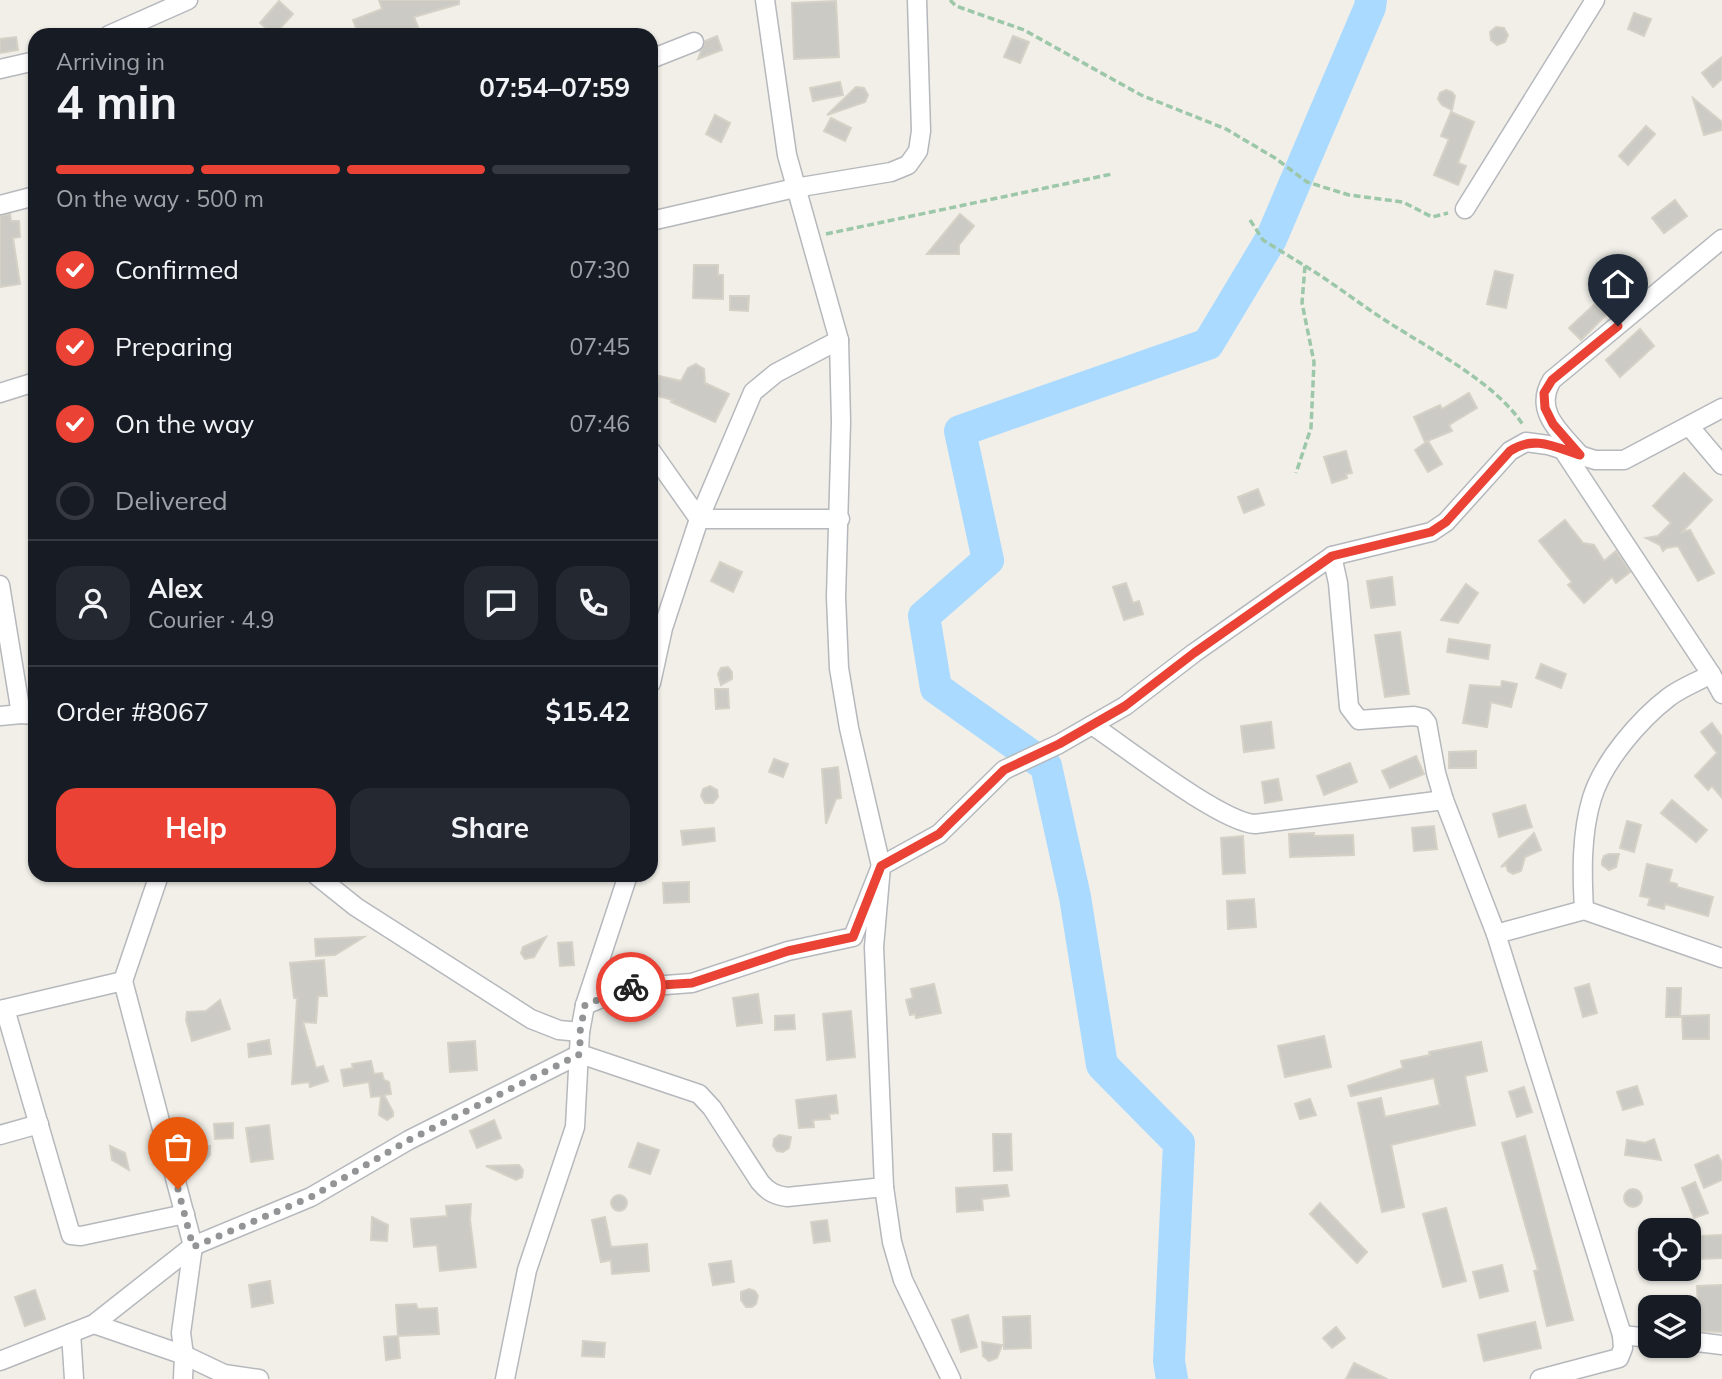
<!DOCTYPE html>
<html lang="en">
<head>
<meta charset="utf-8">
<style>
	:root { --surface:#171b24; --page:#242831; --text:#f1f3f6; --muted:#9ea1a6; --line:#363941; --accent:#ea4335 }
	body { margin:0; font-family:Mulish,sans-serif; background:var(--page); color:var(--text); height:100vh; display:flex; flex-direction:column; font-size:26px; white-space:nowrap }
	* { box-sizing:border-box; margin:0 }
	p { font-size:23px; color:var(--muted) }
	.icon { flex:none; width:38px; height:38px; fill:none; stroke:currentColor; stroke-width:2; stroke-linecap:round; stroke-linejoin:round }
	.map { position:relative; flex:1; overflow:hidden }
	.sheet { position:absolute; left:28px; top:28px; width:630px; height:854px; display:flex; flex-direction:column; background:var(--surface); border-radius:21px; box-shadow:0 2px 5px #0004 }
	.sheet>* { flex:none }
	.controls { position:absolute; left:1638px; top:1218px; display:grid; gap:14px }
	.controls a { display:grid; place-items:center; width:63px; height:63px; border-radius:14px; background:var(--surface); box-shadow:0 2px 5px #0004; font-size:35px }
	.pin { position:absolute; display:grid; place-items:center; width:60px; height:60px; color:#fff; margin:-72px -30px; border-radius:50% 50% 50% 0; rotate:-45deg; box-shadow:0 0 7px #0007 }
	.pin .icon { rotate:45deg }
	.courier { position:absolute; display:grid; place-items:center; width:70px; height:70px; margin:-35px; border:5px solid #ea4335; border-radius:50%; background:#fff; color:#222; box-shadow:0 2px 9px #0007 }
	.headline em { font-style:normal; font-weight:700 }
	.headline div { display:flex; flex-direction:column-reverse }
	.headline { display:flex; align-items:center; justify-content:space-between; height:119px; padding:0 28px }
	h1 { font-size:46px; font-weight:700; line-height:52px }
	.bar { display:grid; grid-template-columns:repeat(4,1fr); gap:10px 7px; align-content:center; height:84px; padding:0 28px }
	.bar i { height:9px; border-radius:5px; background:var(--line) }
	.bar .active { background:var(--accent) }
	.bar p { grid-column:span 4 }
	.line { display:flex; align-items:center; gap:18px; padding:0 28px; border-top:2px solid var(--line) }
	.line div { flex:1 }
	.round { display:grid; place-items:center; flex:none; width:74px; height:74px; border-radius:21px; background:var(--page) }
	ol { padding:0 28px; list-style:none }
	li { display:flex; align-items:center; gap:21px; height:77px }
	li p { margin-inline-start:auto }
	li .icon { padding:7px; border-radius:50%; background:var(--accent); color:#fff; stroke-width:4 }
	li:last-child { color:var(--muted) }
	li i { width:38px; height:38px; border:4px solid var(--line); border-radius:50% }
	.primary-button { display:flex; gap:14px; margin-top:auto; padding:14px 28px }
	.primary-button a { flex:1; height:80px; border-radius:21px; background:var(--accent); color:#fff; font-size:28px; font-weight:700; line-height:80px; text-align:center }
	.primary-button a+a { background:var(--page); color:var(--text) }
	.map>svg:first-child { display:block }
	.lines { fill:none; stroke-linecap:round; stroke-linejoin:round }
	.river { stroke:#aadaff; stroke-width:32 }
	.building { fill:#cccac5; stroke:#d6d1c6; stroke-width:2 }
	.minor-casing { stroke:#b5b8bc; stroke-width:21 }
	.path { stroke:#9cc7a9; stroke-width:3.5; stroke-dasharray:7 3.5; stroke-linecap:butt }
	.minor { stroke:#fff; stroke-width:18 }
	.done { stroke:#929495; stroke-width:7; stroke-dasharray:0 12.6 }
	.route { stroke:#ea4335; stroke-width:9 }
</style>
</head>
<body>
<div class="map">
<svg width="1722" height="1379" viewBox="0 0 1722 1379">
	<rect width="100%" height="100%" fill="#f1efe8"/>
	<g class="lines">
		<path class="river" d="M1172,1379L1169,1361L1179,1143L1102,1065L1075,897L1046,766L936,688L924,616L988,560L960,431L1208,344L1271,239L1370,7L1371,0"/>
	</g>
	<g class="building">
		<path d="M379,0H459V4L414,17L418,27L398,35H359L353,20L382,9Z"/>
		<path d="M279,1L293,14L274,35L260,23Z"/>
		<path d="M836,1L839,57L794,59L792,3Z"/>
		<path d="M1634,13L1651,19L1644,36L1628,29Z"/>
		<path d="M1496,27L1504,28L1508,35L1505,42L1497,45L1491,40L1490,32Z"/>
		<path d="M717,36L722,50L698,59L705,41Z"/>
		<path d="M1013,36L1029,42L1020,63L1004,57Z"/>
		<path d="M16,37L18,50L0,53V39Z"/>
		<path d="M1722,57V79L1713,87L1702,73Z"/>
		<path d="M840,82L843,95L813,101L810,88Z"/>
		<path d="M856,87L864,88L868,95L865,102L827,115Z"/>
		<path d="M1446,90L1452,92L1455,96L1452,110L1442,105L1438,99L1440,93Z"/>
		<path d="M1693,98L1722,122V130L1704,135Z"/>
		<path d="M1451,112L1474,122L1458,163L1466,166L1458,185L1434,175L1449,139L1441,136Z"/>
		<path d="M715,115L730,123L721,142L706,134Z"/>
		<path d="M831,118L851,128L845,141L824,131Z"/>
		<path d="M1646,126L1655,134L1628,165L1619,156Z"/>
		<path d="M1675,200L1687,216L1664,233L1652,218Z"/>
		<path d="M10,214L11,221H19L20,237L13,238L20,284L0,287V216Z"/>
		<path d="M960,214L974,226L959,245V254H927Z"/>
		<path d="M694,265H718V275H723V299L693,298Z"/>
		<path d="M1495,271L1513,275L1506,308L1487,304Z"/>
		<path d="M730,296H749L748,311L730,310Z"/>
		<path d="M1596,303L1607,314L1581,340L1569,328Z"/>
		<path d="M1640,329L1654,346L1620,377L1606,360Z"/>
		<path d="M696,364L704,369L705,383L729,394L715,422L671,402L673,400L654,395L659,376L681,381L688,368Z"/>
		<path d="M1469,393L1477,408L1449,425L1452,431L1425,442L1414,417L1440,405L1442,409Z"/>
		<path d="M1428,441L1442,464L1428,472L1415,450Z"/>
		<path d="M1346,451L1352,473L1346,474L1347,478L1332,483L1324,457Z"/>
		<path d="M1684,473L1712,500L1682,532L1690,530L1714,573L1698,581L1678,546L1666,548L1663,551L1660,545L1646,538L1658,536L1671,523L1653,506Z"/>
		<path d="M1258,489L1264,505L1244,513L1238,497Z"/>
		<path d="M1565,520L1583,543L1594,545L1604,561L1616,551L1630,572L1616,583L1612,577L1584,603L1568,585L1572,582L1539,541Z"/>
		<path d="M720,562L742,572L733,592L711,581Z"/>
		<path d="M1392,577L1395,605L1371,608L1367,581Z"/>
		<path d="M1126,583L1133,603L1139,601L1143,614L1124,620L1113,587Z"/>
		<path d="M1466,584L1478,593L1458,623L1441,620Z"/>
		<path d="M1400,632L1409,694L1385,697L1375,635Z"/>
		<path d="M1449,639L1490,645L1488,659L1447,652Z"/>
		<path d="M1541,664L1566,674L1561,688L1536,678Z"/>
		<path d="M728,667L732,672V679L721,685L718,674L721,668Z"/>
		<path d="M1502,681L1517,684L1511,707L1491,702L1487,727L1463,723L1470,685L1501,687Z"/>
		<path d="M715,689H728L729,708L716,709Z"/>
		<path d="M1271,722L1274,748L1244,752L1241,726Z"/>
		<path d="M1712,723L1722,737V798L1712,786L1708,790L1695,776L1717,753L1701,732Z"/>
		<path d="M1476,751V768H1449V752Z"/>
		<path d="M1416,756L1424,774L1390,788L1382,771Z"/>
		<path d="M774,759L788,764L783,777L769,772Z"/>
		<path d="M1350,763L1357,782L1324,795L1317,776Z"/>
		<path d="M838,767L841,798L836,799L826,824L822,769Z"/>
		<path d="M1278,779L1282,800L1265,803L1262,782Z"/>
		<path d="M710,786L717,790L718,797L713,803H705L701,796L703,789Z"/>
		<path d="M1672,800L1707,830L1696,842L1661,813Z"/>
		<path d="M1525,805L1532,827L1499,837L1493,814Z"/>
		<path d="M1627,821L1641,825L1634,852L1620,848Z"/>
		<path d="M1434,826L1437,849L1414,851L1412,828Z"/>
		<path d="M714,828L715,841L683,845L681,831Z"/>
		<path d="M1314,833V836L1353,835L1354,855L1290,857L1289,834Z"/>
		<path d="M1534,833L1541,850L1525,857L1521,871L1513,874L1508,871L1506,865L1501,867Z"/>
		<path d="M1243,836L1245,873L1223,874L1221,838Z"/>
		<path d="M1609,854H1619L1616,867L1609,870L1602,865V861L1604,856Z"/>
		<path d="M1647,864L1672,870L1669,882L1677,884V887L1713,897L1708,916L1665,904L1664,909L1648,905L1650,898L1640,896Z"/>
		<path d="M689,882V902L664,903L663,883Z"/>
		<path d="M1254,899L1256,927L1228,929L1227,901Z"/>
		<path d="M364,937L335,955L316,956L315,939Z"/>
		<path d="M546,937L534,957L525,959L521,953L523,947Z"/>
		<path d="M572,942L574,965L560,966L558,943Z"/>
		<path d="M324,960L327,996H318L316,1023L303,1022L316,1068L323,1066L328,1081L310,1087L309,1082L292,1084L297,998H294L290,963Z"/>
		<path d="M934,984L941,1013L916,1018L915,1014L910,1015L906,1000L913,998L911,989Z"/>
		<path d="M1589,984L1597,1013L1583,1017L1575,988Z"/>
		<path d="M1667,988H1681L1680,1017H1666Z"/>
		<path d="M758,994L762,1023L737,1026L733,998Z"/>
		<path d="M220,1000L230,1029L192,1041L186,1020L187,1012L206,1011Z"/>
		<path d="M851,1011L855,1057L827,1060L823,1014Z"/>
		<path d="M794,1015L795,1029L775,1030V1016Z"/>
		<path d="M1709,1015V1039H1683L1682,1016Z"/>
		<path d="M1324,1036L1331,1067L1285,1077L1278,1046Z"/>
		<path d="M269,1040L271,1054L249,1057L248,1044Z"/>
		<path d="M475,1041L477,1070L450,1072L448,1043Z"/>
		<path d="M1481,1042L1487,1071L1465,1076L1475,1125L1391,1145L1404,1207L1382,1212L1358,1103L1381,1098L1385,1117L1440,1105L1434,1078L1351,1096L1348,1086L1403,1068L1401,1061L1430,1055L1429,1052Z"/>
		<path d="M371,1061L374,1074L382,1073L384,1080L389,1082L391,1094L384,1095L393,1112V1116L387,1120L379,1115L381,1096L371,1097L369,1082L344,1086L341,1070L353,1068L352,1064Z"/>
		<path d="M1637,1086L1643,1104L1623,1110L1617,1092Z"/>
		<path d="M1524,1087L1532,1112L1517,1117L1509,1092Z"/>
		<path d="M836,1095L838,1113L829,1114L830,1119L813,1120L814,1127L799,1128L796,1100Z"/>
		<path d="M1310,1099L1316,1115L1300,1119L1295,1104Z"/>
		<path d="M494,1120L501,1138L477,1148L470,1131Z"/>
		<path d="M233,1123V1138L215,1139L214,1124Z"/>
		<path d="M269,1125L273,1159L251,1162L246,1128Z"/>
		<path d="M993,1134H1011L1012,1170L994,1171Z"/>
		<path d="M779,1135L791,1137L789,1148L783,1152L777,1151L773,1146L774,1139Z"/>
		<path d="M1525,1136L1573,1320L1547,1326L1534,1271L1538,1270L1502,1143Z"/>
		<path d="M1654,1139L1661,1160L1625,1155L1627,1140L1645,1143Z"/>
		<path d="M638,1143L659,1150L650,1174L629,1167Z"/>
		<path d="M110,1146L125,1153L129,1170L112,1160Z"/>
		<path d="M200,1146H210V1155L205,1161L197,1158L196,1151Z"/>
		<path d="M1718,1155L1722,1163V1180L1704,1188L1695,1165Z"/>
		<path d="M519,1165L523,1170L522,1177L516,1180L486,1166Z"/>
		<path d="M1695,1182L1708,1213L1694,1218L1682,1188Z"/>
		<path d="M1007,1185L1009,1196L982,1199L983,1210L957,1212L956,1188Z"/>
		<circle cx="1633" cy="1198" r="9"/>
		<circle cx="619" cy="1203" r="8"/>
		<path d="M1320,1203L1367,1252L1357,1263L1310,1214Z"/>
		<path d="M471,1204L470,1220L476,1267L440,1271L437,1245L414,1247L411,1219L447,1216L446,1206Z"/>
		<path d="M1446,1208L1466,1281L1443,1287L1423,1214Z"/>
		<path d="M372,1217L388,1225L387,1241L371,1240Z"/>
		<path d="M605,1217L611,1247L647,1244L649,1271L612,1274L611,1260L601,1262L592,1220Z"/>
		<path d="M827,1220L830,1241L814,1243L811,1222Z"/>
		<path d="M1722,1235V1258L1699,1259V1236Z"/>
		<path d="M731,1261L734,1282L713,1285L709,1264Z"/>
		<path d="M1502,1265L1508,1291L1480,1298L1473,1272Z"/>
		<path d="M270,1281L273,1303L252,1307L249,1285Z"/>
		<path d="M1722,1285V1332L1699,1331L1697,1286Z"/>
		<path d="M749,1289L755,1291L758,1296L756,1304L752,1307H746L741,1300V1292Z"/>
		<path d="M35,1290L45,1319L25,1326L15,1297Z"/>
		<path d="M416,1304L418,1309L437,1308L439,1334L398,1336L396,1305Z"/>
		<path d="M968,1315L977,1347L961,1352L952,1320Z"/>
		<path d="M1030,1316L1031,1348L1004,1349L1003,1317Z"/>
		<path d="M1535,1322L1541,1348L1484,1361L1478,1335Z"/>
		<path d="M1336,1327L1345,1338L1332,1348L1323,1338Z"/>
		<path d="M398,1336L400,1358L386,1360L384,1337Z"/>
		<path d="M583,1341L605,1343L604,1357L582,1356Z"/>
		<path d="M982,1342L1002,1345L997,1358L989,1361L983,1356Z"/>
		<path d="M1354,1363L1387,1379H1346Z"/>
	</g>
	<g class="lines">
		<defs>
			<g id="minor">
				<path d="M765,0L787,155L839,340L841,422L836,597L839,668L849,728L881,866L874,947L884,1187L892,1242L903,1280L951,1379"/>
				<path d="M109,35L188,0"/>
				<path d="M651,59L694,42"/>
				<path d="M0,69L35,61"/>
				<path d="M0,205L35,196"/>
				<path d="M1465,209L1595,0"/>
				<path d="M651,221L795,188L891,172L908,165L918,151L921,131L917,0"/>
				<path d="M0,393L35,382"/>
				<path d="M1689,426L1722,465"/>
				<path d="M1563,450L1711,674C1697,682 1681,688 1669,697C1639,720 1603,762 1592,798C1581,834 1582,873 1584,910L1722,958"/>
				<path d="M651,451L699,519H840"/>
				<path d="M1580,455C1560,432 1533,411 1552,380L1722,239"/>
				<path d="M1332,556L1338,583L1349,707L1359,720L1414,716L1423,718L1427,723L1436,773L1444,800L1496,934"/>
				<path d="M0,585L21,714L35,715"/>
				<path d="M1711,674L1722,694"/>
				<path d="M651,683L663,628L699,519L753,392L776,373L839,340"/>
				<path d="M0,716L21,714"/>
				<path d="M1092,725C1125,747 1221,822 1255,824L1444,800"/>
				<path d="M159,875L123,981L193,1246L181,1333L184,1355L183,1379"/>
				<path d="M316,875L356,907L531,1019L559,1030L580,1032"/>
				<path d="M585,1005L626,988L692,983L788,951L853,937L881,866L939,834L1004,770L1059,744L1125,706L1194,653L1332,556L1431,532L1446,522L1510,451L1526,442L1548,445L1595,460H1624L1722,408"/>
				<path d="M5,1009L71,1235L81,1236L185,1214"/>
				<path d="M0,1010L123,981"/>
				<path d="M0,1135L39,1124"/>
				<path d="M94,1324L184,1355L224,1374L259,1379"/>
				<path d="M71,1333L74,1379"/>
				<path d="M1622,1335L1650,1338"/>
				<path d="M1689,1341L1722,1345"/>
				<path d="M0,1361L94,1324L193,1246L311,1197L409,1140L580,1054L699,1094L712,1108L760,1182C768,1192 775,1195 787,1197L884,1187"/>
				<path d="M505,1379L527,1270L575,1127L580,1032L585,1005L628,875"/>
				<path d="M1540,1379L1619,1358L1623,1348L1622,1335L1496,934L1584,910"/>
			</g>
		</defs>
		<use href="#minor" class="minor-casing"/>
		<g class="path">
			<path d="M950,0L956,6L1024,30L1141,95L1226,129L1275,158L1307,182L1349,195L1403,202L1432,217L1448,213"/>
			<path d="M1250,220L1263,240L1305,266L1302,303L1314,362L1311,428L1296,473"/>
			<path d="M826,234L1112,174"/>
			<path d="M1305,266C1335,284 1362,306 1391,324C1432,350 1497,384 1523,425"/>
		</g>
		<use href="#minor" class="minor"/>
	</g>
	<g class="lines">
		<path class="done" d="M178,1189L193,1247L311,1197L409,1140L580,1054V1032L585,1005L631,987"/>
		<path class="route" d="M631,987L692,983L788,951L853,937L881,866L939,834L1004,770L1059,744L1125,706L1194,653L1332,556L1431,532L1446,522L1510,451C1533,435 1555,447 1580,455L1553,424L1545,408L1544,393L1552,380L1618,326"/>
	</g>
</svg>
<div class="controls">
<a><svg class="icon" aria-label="locate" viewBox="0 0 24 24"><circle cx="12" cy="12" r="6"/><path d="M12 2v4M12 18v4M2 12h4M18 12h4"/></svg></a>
<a><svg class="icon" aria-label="layers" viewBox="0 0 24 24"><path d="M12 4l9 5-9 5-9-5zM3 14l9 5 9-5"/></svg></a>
</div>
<div class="pin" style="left:178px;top:1189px;background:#ea580c"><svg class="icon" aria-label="bag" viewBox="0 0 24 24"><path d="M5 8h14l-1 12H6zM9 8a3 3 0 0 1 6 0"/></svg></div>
<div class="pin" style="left:1618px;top:326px;background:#1f2937"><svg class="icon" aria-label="home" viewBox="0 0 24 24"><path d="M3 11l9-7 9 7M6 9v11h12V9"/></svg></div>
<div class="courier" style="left:631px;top:987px"><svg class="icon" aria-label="bike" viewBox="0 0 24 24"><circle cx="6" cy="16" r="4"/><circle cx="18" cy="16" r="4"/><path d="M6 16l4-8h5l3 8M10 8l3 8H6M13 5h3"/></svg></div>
<section class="sheet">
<div class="headline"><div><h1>4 min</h1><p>Arriving in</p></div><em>07:54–07:59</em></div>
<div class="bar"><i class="active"></i><i class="active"></i><i class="active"></i><i></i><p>On the way · 500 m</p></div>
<ol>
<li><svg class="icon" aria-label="check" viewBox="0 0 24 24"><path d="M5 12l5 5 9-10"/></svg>Confirmed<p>07:30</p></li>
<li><svg class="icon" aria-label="check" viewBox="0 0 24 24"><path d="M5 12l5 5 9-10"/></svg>Preparing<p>07:45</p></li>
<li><svg class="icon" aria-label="check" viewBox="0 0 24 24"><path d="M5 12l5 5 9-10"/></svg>On the way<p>07:46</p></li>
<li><i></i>Delivered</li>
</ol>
<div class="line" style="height:126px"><a class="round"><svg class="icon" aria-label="person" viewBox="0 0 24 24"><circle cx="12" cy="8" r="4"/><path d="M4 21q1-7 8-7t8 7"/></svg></a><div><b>Alex</b><p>Courier · 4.9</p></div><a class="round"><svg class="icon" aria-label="chat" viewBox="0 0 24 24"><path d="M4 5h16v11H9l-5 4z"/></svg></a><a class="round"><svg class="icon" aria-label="phone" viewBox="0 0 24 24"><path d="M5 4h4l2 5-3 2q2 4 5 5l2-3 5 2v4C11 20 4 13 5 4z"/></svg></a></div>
<div class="line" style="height:91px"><div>Order #8067</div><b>$15.42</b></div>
<div class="primary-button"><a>Help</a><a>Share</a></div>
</section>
</div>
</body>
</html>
